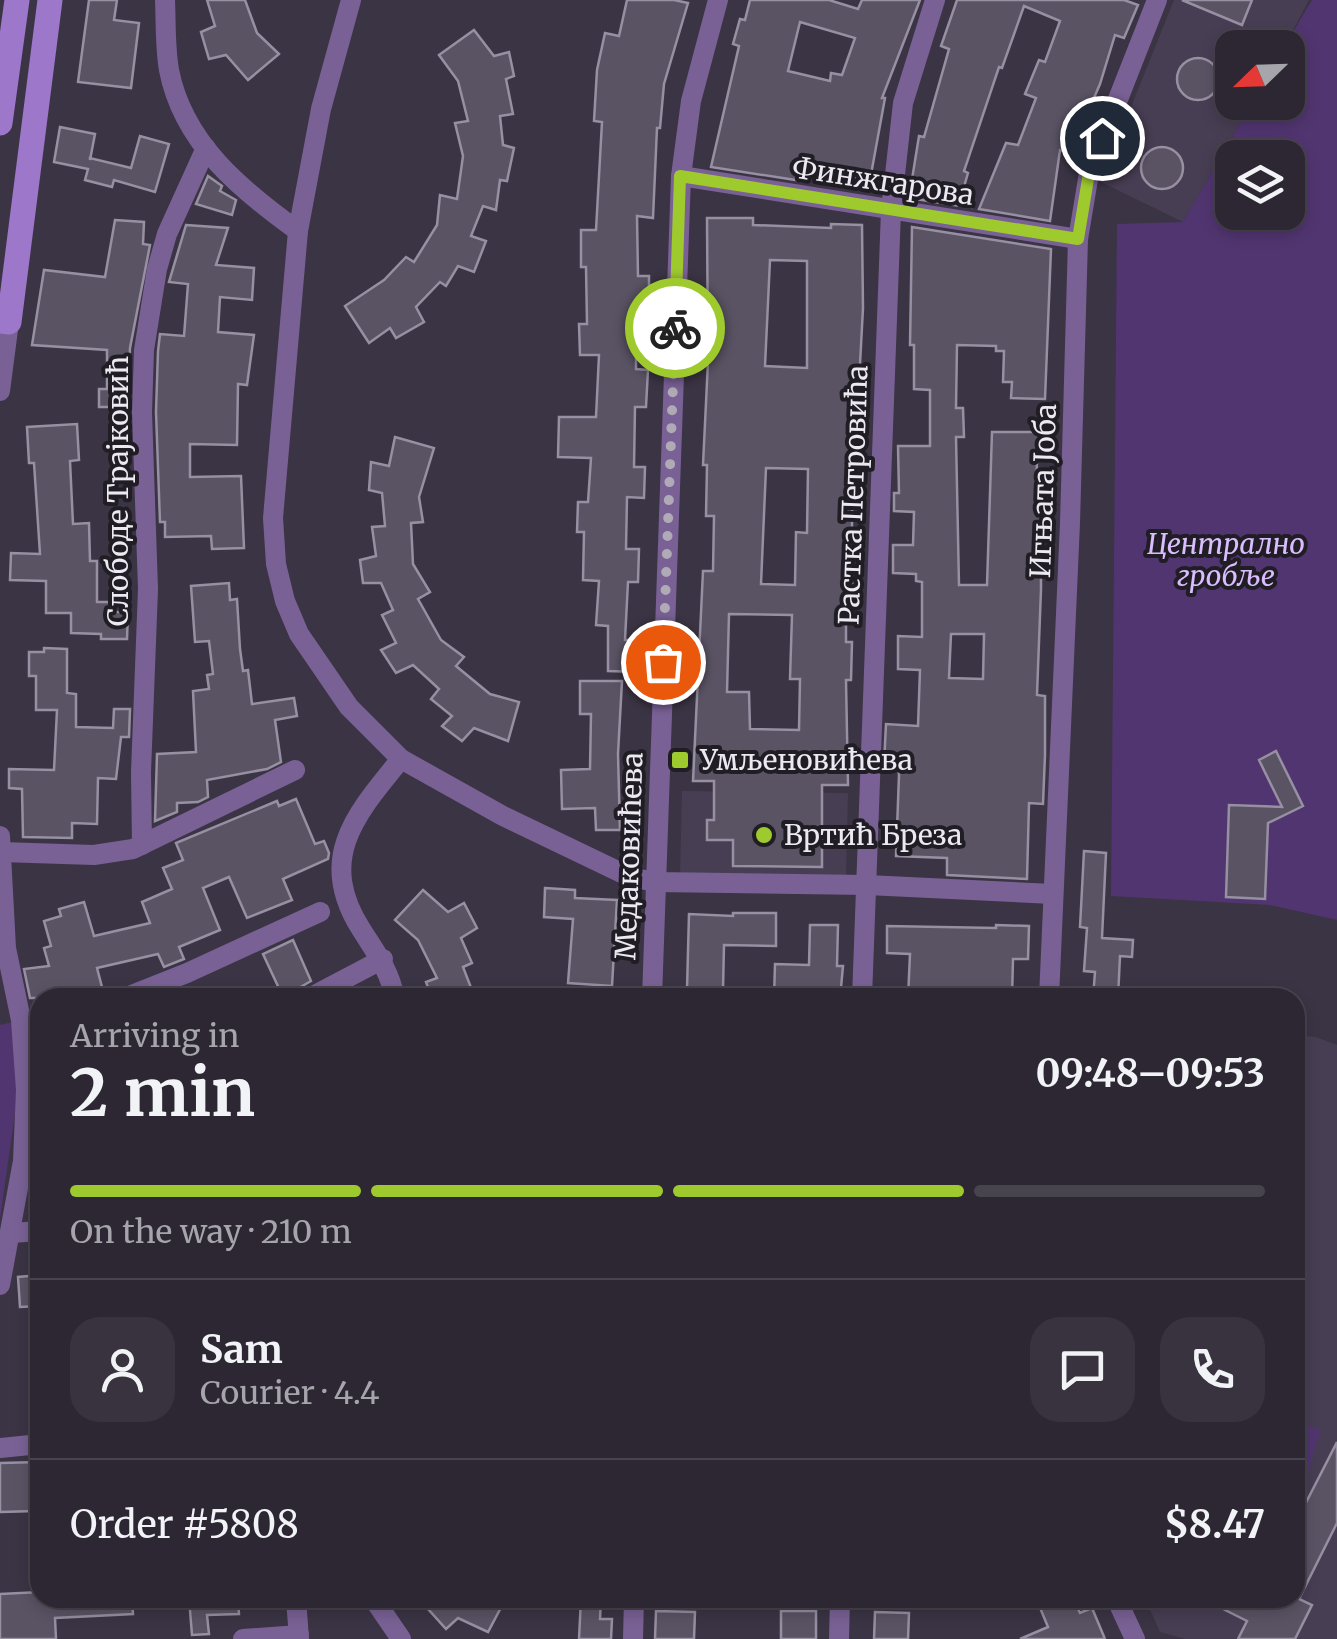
<!DOCTYPE html>
<html lang="en">
<head>
<meta charset="utf-8">
<style>
	:root { --surface:#2c2733; --page:#38333f; --text:#f1f3f6; --muted:#a6a5ac; --line:#48444e; --accent:#9fca2e }
	body { margin:0; font-family:Merriweather,serif; background:var(--page); color:var(--text); height:100vh; display:flex; flex-direction:column; font-size:38px; white-space:nowrap }
	* { box-sizing:border-box; margin:0 }
	p { font-size:32px; color:var(--muted) }
	.icon { flex:none; width:55px; height:55px; fill:none; stroke:currentColor; stroke-width:2; stroke-linecap:round; stroke-linejoin:round }
	.map { position:relative; flex:1; overflow:hidden }
	.drawer { position:absolute; left:30px; top:988px; width:1275px; height:620px; display:flex; flex-direction:column; background:var(--surface); border-radius:30px; box-shadow:0 5px 15px #0003,0 0 0 2px var(--line) }
	.drawer>* { flex:none }
	.needle { width:65px; rotate:247deg }
	.buttons { position:absolute; left:1215px; top:30px; display:grid; gap:20px }
	.buttons a { display:grid; place-items:center; width:90px; height:90px; border-radius:20px; background:var(--surface); box-shadow:0 5px 15px #0003,0 0 0 2px var(--line); font-size:50px }
	.pin { position:absolute; display:grid; place-items:center; width:85px; height:85px; color:#fff; margin:-42px; border:5px solid #fff; border-radius:50%; box-shadow:0 2px 10px #0007 }
	.courier { position:absolute; display:grid; place-items:center; width:100px; height:100px; margin:-50px; border:8px solid #9fca2e; border-radius:50%; background:#fff; color:#222; box-shadow:0 2px 12px #0007 }
	.overview em { font-style:normal; font-weight:700 }
	.overview div { display:flex; flex-direction:column-reverse }
	.overview { display:flex; align-items:center; justify-content:space-between; height:170px; padding:0 40px }
	h1 { font-size:65px; font-weight:700; line-height:75px }
	.bar { display:grid; grid-template-columns:repeat(4,1fr); gap:15px 10px; align-content:center; height:120px; padding:0 40px }
	.bar i { height:12px; border-radius:8px; background:var(--line) }
	.bar .selected { background:var(--accent) }
	.bar p { grid-column:span 4 }
	.line { display:flex; align-items:center; gap:25px; padding:0 40px; border-top:2px solid var(--line) }
	.line div { flex:1 }
	.round { display:grid; place-items:center; flex:none; width:105px; height:105px; border-radius:30px; background:var(--page) }
	.map>svg:first-child { display:block }
	.built { fill:#483e54 }
	.green { fill:#513570; fill-rule:evenodd }
	.building { fill:#5a5364; stroke:#978fa2; stroke-width:2.5; fill-rule:evenodd }
	.lines { fill:none; stroke-linecap:round; stroke-linejoin:round }
	.minor { stroke:#796195; stroke-width:20 }
	.secondary { stroke:#9d77c9; stroke-width:25 }
	.done { stroke:#afaab6; stroke-width:10; stroke-dasharray:0 18 }
	.route { stroke:#9fca2e; stroke-width:12 }
	.poi-dot { fill:#9fca2e; stroke:#201d24; stroke-width:4 }
	.labels { text-anchor:middle; stroke-width:8; stroke-linejoin:round; paint-order:stroke }
	.street-label { font-size:28px; fill:#ede9f3; stroke:#201d24 }
	.park-label { font-size:28px; font-style:italic; fill:#dabdfe; stroke:#201d24 }
	.poi-label { font-size:28px; fill:#ede9f3; stroke:#201d24; text-anchor:start }
</style>
</head>
<body>
<div class="map">
<svg width="1337" height="1639" viewBox="0 0 1337 1639">
	<rect width="100%" height="100%" fill="#3b3444"/>
	<g class="built">
		<path d="M1174,0H1309L1284,47L1232,48V102L1252,103L1183,222L1101,182Z"/>
		<path d="M682,791L848,793L846,877H680Z"/>
		<path d="M1295,1035L1316,1037L1337,1045V1639H1185L1160,1632L1145,1598H1295Z"/>
	</g>
	<g class="green">
		<path d="M1312,0H1337V920L1270,905L1111,896L1117,224L1183,222L1252,103L1288,102V48L1284,47ZM1232,158H1288V212H1232Z"/>
		<path d="M13,1022L18,1092L0,1219V1025Z"/>
		<path d="M1295,1421L1321,1430L1302,1491L1295,1489Z"/>
	</g>
	<g class="building">
		<path d="M89,0H117L114,20L139,23L131,88L78,82Z"/>
		<path d="M207,0H245L257,33L279,54L248,80L226,55L209,59L201,32L215,26Z"/>
		<path d="M627,0H674L688,3L664,84L660,128H657L653,218L637,216L638,276H649V309H636V369L648,370L646,407H635L634,467H645L644,498L627,497L626,549H639L638,582H628L625,640H639L638,672L608,671V626L596,625L599,581L583,580L584,532H577L578,502H588L591,458L558,457L559,417H596L599,355H580L579,324H587L586,267H581V230H596L602,122L594,121L597,70L605,33L619,36Z"/>
		<path d="M750,0H829L858,9L862,0H920L882,98H885L870,180L804,171L802,181L711,167L739,46L733,44L740,19L745,20ZM800,22L855,38L842,75L831,73L830,81L788,71Z"/>
		<path d="M957,0H1124L1138,5L1124,38L1115,35L1100,84L1070,153L1060,150L1050,221L979,209L1006,143L1018,145L1036,98L1025,94L1039,60L1045,62L1060,21L1024,6L1002,68L999,67L964,171L968,173L959,204L973,208L909,198L919,136L924,137L949,49L941,46Z"/>
		<path d="M1182,0H1252L1242,25Z"/>
		<path d="M474,30L494,56L509,52L514,76L506,79L513,114L500,116L503,145L514,148L507,181L500,180L496,210L483,206L471,236L486,241L474,272L458,266L446,286L440,282L416,307L424,322L396,338L390,328L369,343L345,306L384,280L406,257L414,262L437,225L440,195L457,199L463,156L455,123L468,121L458,81L439,55Z"/>
		<circle cx="1198" cy="79" r="21"/>
		<path d="M60,127L95,134L90,160V158L131,168L140,136L169,144L155,192L114,180L112,187L85,180L88,169L54,162Z"/>
		<circle cx="1162" cy="168" r="21"/>
		<path d="M208,176L222,186L220,191L236,200L232,215L196,204Z"/>
		<path d="M707,218H753V225L831,228V224L862,225L863,308L852,514V598H846V642H852L851,680H846L848,785H822V867L733,866V840H707V820H714V781H693L703,571H713L714,516H706L707,465H703L708,361ZM770,260L807,261V368L765,366ZM766,468L808,469L807,533L796,532L795,585L761,584ZM729,614L792,615L790,679H800L799,730L750,729L749,692H727Z"/>
		<path d="M115,220L144,222L143,244L150,245L130,348L128,407H99V389H107V350L32,345L44,270L105,277Z"/>
		<path d="M186,225L228,228L216,265L254,268L252,300L220,297L218,332L254,335L247,385L238,384L237,445L190,444V477L241,476L244,548L212,549L211,536L165,537V522H160L156,412L158,351L160,334L184,336L188,284L169,282Z"/>
		<path d="M912,227L1051,249L1045,399L1011,398L1012,382H1003L1004,351H996V346L957,345L956,408H963L964,437H956L959,585H987L992,432H1038L1036,490H1041V589L1037,695L1045,696V755L1043,804L1029,803L1027,879L947,875V858L896,856L899,775L898,764H884L886,724L918,726L920,670L898,669V636L922,637V582L916,581V574L893,573V545H913L914,512L894,511V493H899L898,446H930V390L914,389V345H910ZM951,634H984L983,679L949,678Z"/>
		<path d="M77,424L79,460L70,461L73,524L89,523L90,561H97V602H110V612H128L127,639H101V634L71,633V613H46V581L10,580L11,553L40,554L34,463H29L27,427Z"/>
		<path d="M395,437L434,448L419,497L423,522L411,523L413,564L430,592L418,599L441,640L464,657L456,666L490,694L519,702L508,741L474,728L462,741L442,726L452,716L431,699L439,689L413,665L396,673L381,650L396,643L382,615L393,610L381,583H363L360,560L376,556L372,527L385,526L382,493L369,490L371,462L389,466Z"/>
		<path d="M229,583L230,600L237,599L240,649L243,671L248,670L252,704L294,698L297,716L275,720L281,762L267,769L207,780L208,797L198,802L177,803V812L155,821L157,754L196,752L193,691L209,689L207,675L213,674L209,641L195,642L191,586Z"/>
		<path d="M44,648L67,649V693L76,694V727L113,728L114,709H130L129,737H121L116,779L98,778L97,824L72,823V838L23,837L22,789L9,788V769L54,770L57,710H36V676H29V652H44Z"/>
		<path d="M580,681H622L618,754L620,830H596L595,808L562,809L561,770L590,769L591,714H580Z"/>
		<path d="M1276,751L1303,806L1268,823L1265,899L1226,897L1229,805L1282,807L1259,760Z"/>
		<path d="M296,799L315,844L324,841L329,853L328,859L283,879L292,900L247,918L229,877L203,888L220,930L179,947L184,959L164,967L158,954L97,968L103,991L80,998H30L24,969L49,966L44,948L51,946L44,921L61,916L59,909L84,902L94,936L150,923L142,902L172,889L163,868L183,860L176,843L277,801L279,806Z"/>
		<path d="M1084,851L1106,853L1102,938L1133,940L1132,957L1120,956L1118,998H1093L1095,972L1084,971L1087,928L1080,927Z"/>
		<path d="M545,888L575,890V898L617,900L612,986L568,983L573,919L544,917Z"/>
		<path d="M423,890L448,912L464,903L477,928L461,938L472,963L463,967L475,998H432L426,982L437,978L418,940L395,920Z"/>
		<path d="M733,913H776V946L724,945L723,990L687,989L689,914L733,916Z"/>
		<path d="M810,925H838L837,966H843L840,998H774L775,964L809,965Z"/>
		<path d="M996,925L1029,926L1028,959H1013L1012,998H908L910,954L887,953V926L996,928Z"/>
		<path d="M293,940L311,981L283,997L263,954Z"/>
		<path d="M40,1275V1306L20,1307L18,1277Z"/>
		<path d="M1337,1442V1523L1299,1599L1312,1605L1295,1639H1238L1247,1621L1201,1598H1295V1524Z"/>
		<path d="M40,1462V1508L36,1511L0,1512V1463Z"/>
		<path d="M40,1592V1598H132L133,1614L55,1618L56,1639H0V1594Z"/>
		<path d="M189,1598H238L239,1614L207,1615L209,1634L192,1635Z"/>
		<path d="M442,1598H506L488,1632L458,1618L446,1629L429,1610Z"/>
		<path d="M581,1598H601L600,1619H612L611,1639H579Z"/>
		<path d="M1036,1598H1073L1080,1613L1092,1608L1105,1639H1020L1048,1627Z"/>
		<path d="M656,1611L695,1612L694,1639H655Z"/>
		<rect x="781" y="1611" width="35" height="28"/>
		<path d="M875,1612L909,1613L908,1639H874Z"/>
	</g>
	<g class="lines">
		<g class="minor">
			<path d="M165,0C166,23 165,47 169,70C183,143 241,190 298,231"/>
			<path d="M351,0L321,109L298,231L273,518L276,564L285,601L299,634L349,707L401,759L503,816L630,877L655,882L867,885L1053,894"/>
			<path d="M681,176L1078,239"/>
			<path d="M0,391L9,322"/>
			<path d="M0,836L6,948L21,1020L26,1090L23,1161L0,1285"/>
			<path d="M142,845L141,772L148,589L142,412L144,350L157,269L167,234L206,148"/>
			<path d="M1,852L94,855L133,849L295,770"/>
			<path d="M124,998L187,973L320,912"/>
			<path d="M309,998L383,959"/>
			<path d="M395,998C389,969 376,953 361,929C316,858 356,814 401,759"/>
			<path d="M652,998L681,176L691,101L718,0"/>
			<path d="M862,998L891,210L903,103L935,0"/>
			<path d="M1049,998L1070,523L1078,239L1089,173L1157,0"/>
			<path d="M11,1233L40,1231"/>
			<path d="M0,1448L40,1444"/>
			<path d="M296,1598L299,1639"/>
			<path d="M373,1598L401,1639"/>
			<path d="M1116,1598L1135,1639"/>
			<path d="M243,1639L299,1635"/>
			<path d="M633,1639L634,1598"/>
			<path d="M839,1639L840,1598"/>
		</g>
		<g class="secondary">
			<path d="M0,123L17,0"/>
			<path d="M0,321L9,322L50,0"/>
		</g>
	</g>
	<g class="lines">
		<path class="done" d="M663,662L675,328"/>
		<path class="route" d="M675,328L680,176L1078,239L1089,173L1102,138"/>
	</g>
	<g class="poi-dot">
		<rect x="670" y="750" width="20" height="20" rx="5"/>
		<circle cx="764" cy="835" r="10"/>
	</g>
	<g class="labels">
		<g class="street-label">
			<text transform="translate(883 181) rotate(9)" y="10">Финжгарова</text>
			<text transform="translate(118 491) rotate(-90)" y="10">Слободе Трајковић</text>
			<text transform="translate(1043 491) rotate(-88)" y="10">Игњата Јоба</text>
			<text transform="translate(853 495) rotate(-88)" y="10">Растка Петровића</text>
			<text transform="translate(629 856) rotate(-88)" y="10">Медаковићева</text>
		</g>
		<g class="park-label">
			<text x="1226" y="554">Централно<tspan x="1226" dy="32">гробље</tspan></text>
		</g>
		<g class="poi-label">
			<text x="700" y="770">Умљеновићева</text>
			<text x="784" y="845">Вртић Бреза</text>
		</g>
	</g>
</svg>
<div class="buttons">
<a><svg class="needle" viewBox="-14 -14 28 28"><path d="M0-13l5 13h-10z" fill="#e53935"/><path d="M0 13l5-13h-10z" fill="#a6a5ac"/></svg></a>
<a><svg class="icon" aria-label="layers" viewBox="0 0 24 24"><path d="M12 4l9 5-9 5-9-5zM3 14l9 5 9-5"/></svg></a>
</div>
<div class="pin" style="left:663px;top:662px;background:#ea580c"><svg class="icon" aria-label="bag" viewBox="0 0 24 24"><path d="M5 8h14l-1 12H6zM9 8a3 3 0 0 1 6 0"/></svg></div>
<div class="pin" style="left:1102px;top:138px;background:#1f2937"><svg class="icon" aria-label="home" viewBox="0 0 24 24"><path d="M3 11l9-7 9 7M6 9v11h12V9"/></svg></div>
<div class="courier" style="left:675px;top:328px"><svg class="icon" aria-label="bike" viewBox="0 0 24 24"><circle cx="6" cy="16" r="4"/><circle cx="18" cy="16" r="4"/><path d="M6 16l4-8h5l3 8M10 8l3 8H6M13 5h3"/></svg></div>
<section class="drawer">
<div class="overview"><div><h1>2 min</h1><p>Arriving in</p></div><em>09:48–09:53</em></div>
<div class="bar"><i class="selected"></i><i class="selected"></i><i class="selected"></i><i></i><p>On the way · 210 m</p></div>
<div class="line" style="height:180px"><a class="round"><svg class="icon" aria-label="person" viewBox="0 0 24 24"><circle cx="12" cy="8" r="4"/><path d="M4 21q1-7 8-7t8 7"/></svg></a><div><b>Sam</b><p>Courier · 4.4</p></div><a class="round"><svg class="icon" aria-label="chat" viewBox="0 0 24 24"><path d="M4 5h16v11H9l-5 4z"/></svg></a><a class="round"><svg class="icon" aria-label="phone" viewBox="0 0 24 24"><path d="M5 4h4l2 5-3 2q2 4 5 5l2-3 5 2v4C11 20 4 13 5 4z"/></svg></a></div>
<div class="line" style="height:130px"><div>Order #5808</div><b>$8.47</b></div>
</section>
</div>
</body>
</html>
